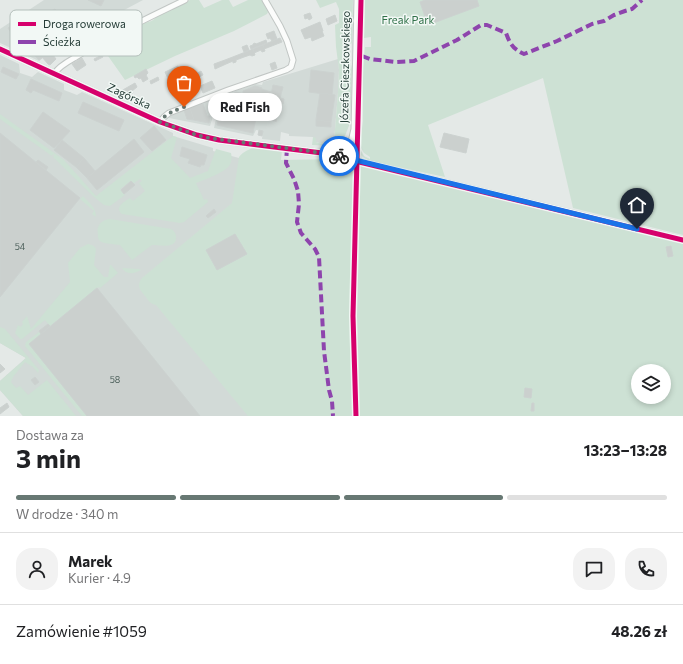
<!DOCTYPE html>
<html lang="pl">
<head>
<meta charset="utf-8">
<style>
	:root { --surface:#fff; --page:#f2f2f2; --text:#202124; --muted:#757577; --line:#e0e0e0; --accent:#677873 }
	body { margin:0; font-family:Commissioner,sans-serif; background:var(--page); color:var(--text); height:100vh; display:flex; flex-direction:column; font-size:15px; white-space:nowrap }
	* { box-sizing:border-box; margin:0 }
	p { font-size:13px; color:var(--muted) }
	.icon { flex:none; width:22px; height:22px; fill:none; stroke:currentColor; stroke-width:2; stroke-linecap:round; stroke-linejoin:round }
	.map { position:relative; height:416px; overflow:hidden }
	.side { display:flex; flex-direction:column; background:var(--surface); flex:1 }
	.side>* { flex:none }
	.controls { position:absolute; left:631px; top:364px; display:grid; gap:8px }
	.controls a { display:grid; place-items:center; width:40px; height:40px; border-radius:50%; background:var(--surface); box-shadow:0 2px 6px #0003; font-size:20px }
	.pin { position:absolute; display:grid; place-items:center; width:34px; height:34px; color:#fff; margin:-41px -17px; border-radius:50% 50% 50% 0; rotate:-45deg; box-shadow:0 0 4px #0007 }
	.pin .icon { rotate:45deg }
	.courier { position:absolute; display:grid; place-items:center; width:40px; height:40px; margin:-20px; border:3px solid #1a73e8; border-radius:50%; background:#fff; color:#222; box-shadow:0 1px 5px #0007 }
	.bubble { position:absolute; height:28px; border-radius:14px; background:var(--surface); box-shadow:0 2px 6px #0003; font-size:13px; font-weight:700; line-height:28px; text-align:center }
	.overview em { font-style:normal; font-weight:700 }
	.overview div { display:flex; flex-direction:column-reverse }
	.overview { display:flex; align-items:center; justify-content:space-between; height:68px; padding:0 16px }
	h1 { font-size:26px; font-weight:700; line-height:30px }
	.bar { display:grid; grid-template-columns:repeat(4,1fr); gap:6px 4px; align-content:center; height:48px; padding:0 16px }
	.bar i { height:5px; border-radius:3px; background:var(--line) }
	.bar .selected { background:var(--accent) }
	.bar p { grid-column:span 4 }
	.line { display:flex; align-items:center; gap:10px; padding:0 16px; border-top:1px solid var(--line) }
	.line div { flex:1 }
	.round { display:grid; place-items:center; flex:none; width:42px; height:42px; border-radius:16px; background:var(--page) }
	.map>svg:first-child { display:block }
	.built { fill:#d2dad7 }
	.green { fill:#cde1d4; fill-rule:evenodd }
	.building { fill:#cbd0ce; stroke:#ccd2d0 }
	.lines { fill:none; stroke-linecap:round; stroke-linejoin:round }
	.minor-casing { stroke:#c1c6c4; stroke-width:7 }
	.tertiary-casing { stroke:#c1c6c4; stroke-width:8 }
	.minor { stroke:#fbfcfb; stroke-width:5 }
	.tertiary { stroke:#fbfcfb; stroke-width:6 }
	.quiet { stroke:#8e44ad; stroke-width:4; stroke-dasharray:8 4; stroke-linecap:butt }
	.cycleway-casing { stroke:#f2f8f5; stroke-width:8 }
	.cycleway { stroke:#d6006c; stroke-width:5 }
	.done { stroke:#677873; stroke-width:4; stroke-dasharray:0 7.2 }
	.route { stroke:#1a73e8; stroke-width:5 }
	.labels { text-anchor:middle; stroke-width:3; stroke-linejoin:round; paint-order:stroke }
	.number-label { font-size:9px; fill:#4e615c }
	.park-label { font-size:11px; fill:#2f7048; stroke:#f2f8f5 }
	.street-label { font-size:11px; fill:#233b35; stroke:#f2f8f5 }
	.key { fill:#f2f8f5; stroke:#b4bfbb; stroke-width:1 }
	.key-label { font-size:11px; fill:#233b35 }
</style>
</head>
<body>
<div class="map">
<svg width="683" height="416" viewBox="0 0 683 416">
	<rect width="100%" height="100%" fill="#e4e9e7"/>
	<g class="built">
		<path d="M44,0H143L81,33L50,52L39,61L0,43V29Z"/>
		<path d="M0,55L19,64L20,73L32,77L38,72L64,84V90L77,95L82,92L173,133V136L213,148V151L239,158L252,416H23L0,390V381L26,358L0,343Z"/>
		<path d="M338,59L339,70L338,92L334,142L324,144L316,142L313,137L289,136V134L281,132L280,141L262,139L263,131L256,130L253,136L214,128L221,96L229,93L255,84L262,85L263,82Z"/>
		<path d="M219,96L210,126L169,118L170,116Z"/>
	</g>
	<g class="green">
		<path d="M190,0H199L204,8L222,0H229L233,7L248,0H262L268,12L267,14L234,31L175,56L125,80L101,46L105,42C115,36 126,29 137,25C144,22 153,23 157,16Z"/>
		<path d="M316,0H353L352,42L350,47L343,50L342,57C349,60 351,62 352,69L350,123L343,141H340L332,146L312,145L313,137L316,138V142L324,144L334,142L338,92L339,70L336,47L335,25L339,23V9L336,2L320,8Z"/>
		<path d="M360,0H362L360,121L359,144L357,145L359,121Z"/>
		<path d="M365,0H683V235L573,208L543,78L428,125L445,177L370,161L364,158L361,155L358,149H360L364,156L370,159V157L364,153L361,148L360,143L363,121V66L365,47H371V37L364,38Z"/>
		<path d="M0,114L64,160L96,196L173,136L177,137L171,158L190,178L208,171L216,149L231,153C232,158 232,162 229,166C225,172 204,180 196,183L204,200L207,199L208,202L184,222L180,223L122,214C114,207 124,202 130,198L133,201L145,191L139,183L142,181L140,179L134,183L131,181L120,189L125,195L110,206L104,205L94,197L53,157L54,155L53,154L52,156L0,119Z"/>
		<path d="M257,147L282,150L281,160L336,159L683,243V416H248L156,305C151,304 149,302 146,297C140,290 136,286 142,278L232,203L239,157C244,151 249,149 257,147ZM638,371H664V397H638Z"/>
		<path d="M83,196C89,203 96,207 96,217L92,214L94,211L80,199Z"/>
		<path d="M110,219L171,229C174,231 176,233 176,237C177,249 159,245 152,245L132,260L120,245C115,244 103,244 100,241C98,239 98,237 98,235C96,226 101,220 110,219Z"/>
		<path d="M88,244C92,245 94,245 96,249L94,265L104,277H108L110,265H111L118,273L100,288L99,287L97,288L50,326L45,320L22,339H20L15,333L18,325L21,327L23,324L22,322L27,316L31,329L70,282L68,263L80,248Z"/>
		<path d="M122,268L139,269L141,270C134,274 126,275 122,268Z"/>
		<path d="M0,327L5,329L39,370L38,373L33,367L25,362L13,377L11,382L16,388L20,386L28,395L47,380L76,416H23L0,390V381L26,358L0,343Z"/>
		<path d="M39,332L41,334L29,344L87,416H82L25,346L26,342Z"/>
	</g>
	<g class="building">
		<path d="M88,0H104L101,6Z"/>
		<path d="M425,0H477L479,6L428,25L420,2Z"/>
		<path d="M55,9L58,13L52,17L49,12Z"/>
		<path d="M310,13L312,18L309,20L308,18L305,19L304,15Z"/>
		<path d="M335,15L337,21L328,25L326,19Z"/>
		<path d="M22,19L32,35L20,42L14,32L12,34L8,28Z"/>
		<path d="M320,22L323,31H322L324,36L312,41L311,37L305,39L301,30Z"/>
		<path d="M274,31L277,39L272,41L270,38L268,39L266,34Z"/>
		<path d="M280,38L282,42L264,49L263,45Z"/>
		<path d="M266,40L267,43L251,49L250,46L253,45V44L255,43L256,44Z"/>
		<path d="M44,45L47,48L53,45L55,48L39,60L33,54Z"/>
		<path d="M247,45L249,50L244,52L242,47Z"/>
		<path d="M263,45L265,51L262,52L261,50L254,53L253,49Z"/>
		<path d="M253,49L255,55L252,56L250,55L244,57L243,53Z"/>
		<path d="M50,51L56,59L50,65L48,64L42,57Z"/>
		<path d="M243,53L244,57L236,60V62L233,63V61L226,64L225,60Z"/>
		<path d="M102,55L103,57L95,61L94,59Z"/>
		<path d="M82,58L86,65L77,71L72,64Z"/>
		<path d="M225,60L226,64L215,69L214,64Z"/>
		<path d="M275,62L277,68L272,70L270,64Z"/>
		<path d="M178,66L183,77L170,83L165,72Z"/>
		<path d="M3,67L19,74L16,79L1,72Z"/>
		<path d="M146,69L148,73L146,75L148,79L143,82L141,78L139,79L137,77L135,78L134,76Z"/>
		<path d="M311,70L334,73L332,95L309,92Z"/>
		<path d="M201,71L203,75L197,78L196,74Z"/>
		<path d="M158,77L159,80L151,84L150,81Z"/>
		<path d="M31,79L62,93L59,101L33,90L31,93L26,90Z"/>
		<path d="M212,81L215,88L203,93L200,86Z"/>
		<path d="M135,83L137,87L132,91L133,93L129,95L128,93L123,95L121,91Z"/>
		<path d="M193,84L196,90L183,96L181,90Z"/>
		<path d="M273,85L283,87L280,98L284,99L283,104L279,103L276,122L275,121L266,119V120Z"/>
		<path d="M255,86L262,88L253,133L217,125L219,116L238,120L241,102L231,100L233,94L236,92L243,94V91Z"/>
		<path d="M261,89L271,92V95L261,93Z"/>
		<path d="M320,93L335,95L331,122L316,120Z"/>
		<path d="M83,102L124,120L119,131L78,113Z"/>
		<path d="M203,104L207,116H210L209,123L194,120L190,108Z"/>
		<path d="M190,108L194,120L187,119L184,110Z"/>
		<path d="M43,112L70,131L54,148L30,130Z"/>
		<path d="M316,120L331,122V127L316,126Z"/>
		<path d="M154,126L166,140L152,151L140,138Z"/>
		<path d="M259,130L263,131L262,136L258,135Z"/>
		<path d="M0,133L80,198L0,297Z"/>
		<path d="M444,133L469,139L466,153L440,147Z"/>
		<path d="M134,139L144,152L97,190L87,178Z"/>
		<path d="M62,140L84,158L76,167L54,150Z"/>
		<path d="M182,147L207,155L204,165H201L200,167L188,163L190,159L180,156Z"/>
		<path d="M84,158L95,171L87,178L76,167Z"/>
		<path d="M38,160L48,167L46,170L36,162Z"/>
		<path d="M131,181L135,185L124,194L121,190Z"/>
		<path d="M214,209L216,212L208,218L206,216Z"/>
		<path d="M235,234L247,254L217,270L206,250Z"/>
		<path d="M671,246L673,256L668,257L666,247Z"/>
		<path d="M97,288L200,416H87L29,344Z"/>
		<path d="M48,324L50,326L41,334L39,331Z"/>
		<path d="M0,364L5,369L0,373Z"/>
		<path d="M35,377L39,382L35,385L31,380Z"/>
		<path d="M525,388L532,389L531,398L524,397Z"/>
		<path d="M7,403L9,407L0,414V408Z"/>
		<path d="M532,403H534V411H531Z"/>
	</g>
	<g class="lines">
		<defs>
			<g id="minor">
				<path d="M55,73C59,66 69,61 76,57C111,35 148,18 185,0"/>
				<path d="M160,122L164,117L169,113L228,90L286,70L291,67L293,60L287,41L280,26L265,0"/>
				<path d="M347,159L354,129L357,0"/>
			</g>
			<path id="tertiary" d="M0,49L160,122L197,135L219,140L322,153L683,240"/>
		</defs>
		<use href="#minor" class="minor-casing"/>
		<use href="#tertiary" class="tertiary-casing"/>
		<use href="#minor" class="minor"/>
		<use href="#tertiary" class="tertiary"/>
		<g class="quiet">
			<path d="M362,56L370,59L396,62L414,61L457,40L481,25H487L506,33C510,44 513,49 524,54L557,41L592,24L604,21L614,15L625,11L632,9L642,0"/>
			<path d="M287,148L286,163L294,179L298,191L299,204L297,222L301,233L315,249L319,257L324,351L329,390L332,401L333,416"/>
		</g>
		<defs>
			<g id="cycleway">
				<path d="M0,49L160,122L197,135L219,140L322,153L683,240"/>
				<path d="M356,416L353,316L361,0"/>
			</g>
		</defs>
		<use href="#cycleway" class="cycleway-casing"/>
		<use href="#cycleway" class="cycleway"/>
	</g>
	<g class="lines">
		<path class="done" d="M184,107C174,111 166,113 160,122L197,135L209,138L309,151L339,156"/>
		<path class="route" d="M339,156L637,229"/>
	</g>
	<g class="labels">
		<g class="number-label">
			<text x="20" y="250">54</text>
			<text x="115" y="383">58</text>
		</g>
		<g class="park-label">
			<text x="408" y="24">Freak Park</text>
		</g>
		<g class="street-label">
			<text transform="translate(345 67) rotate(-89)" y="4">Józefa Cieszkowskiego</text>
			<text transform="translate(129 96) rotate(25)" y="4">Zagórska</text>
		</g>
	</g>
	<rect x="10" y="10" width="132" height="46" rx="6" class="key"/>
	<rect x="18" y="22" width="18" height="4" fill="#d6006c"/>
	<rect x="18" y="40" width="18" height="4" fill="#8e44ad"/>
	<g class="key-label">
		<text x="43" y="28">Droga rowerowa</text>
		<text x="43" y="46">Ścieżka</text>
	</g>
</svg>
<div class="controls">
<a><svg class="icon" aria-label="layers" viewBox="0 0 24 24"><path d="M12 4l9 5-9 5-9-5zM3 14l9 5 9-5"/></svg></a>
</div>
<div class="pin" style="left:184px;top:107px;background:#ea580c"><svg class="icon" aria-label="bag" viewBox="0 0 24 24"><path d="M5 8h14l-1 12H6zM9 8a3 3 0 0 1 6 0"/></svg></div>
<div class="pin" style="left:637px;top:229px;background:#1f2937"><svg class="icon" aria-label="home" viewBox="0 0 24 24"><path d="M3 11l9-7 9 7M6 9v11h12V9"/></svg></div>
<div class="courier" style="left:339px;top:156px"><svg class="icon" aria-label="bike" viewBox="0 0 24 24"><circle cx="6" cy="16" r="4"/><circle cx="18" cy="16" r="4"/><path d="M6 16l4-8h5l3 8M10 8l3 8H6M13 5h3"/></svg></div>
<div class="bubble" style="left:208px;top:93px;width:74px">Red Fish</div>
</div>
<section class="side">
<div class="overview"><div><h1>3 min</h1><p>Dostawa za</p></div><em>13:23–13:28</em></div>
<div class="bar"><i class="selected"></i><i class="selected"></i><i class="selected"></i><i></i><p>W drodze · 340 m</p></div>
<div class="line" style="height:72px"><a class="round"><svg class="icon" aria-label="person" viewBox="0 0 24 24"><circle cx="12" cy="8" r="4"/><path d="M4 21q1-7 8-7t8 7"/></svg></a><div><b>Marek</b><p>Kurier · 4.9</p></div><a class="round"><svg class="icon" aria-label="chat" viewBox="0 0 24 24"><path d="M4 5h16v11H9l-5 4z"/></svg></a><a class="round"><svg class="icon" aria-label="phone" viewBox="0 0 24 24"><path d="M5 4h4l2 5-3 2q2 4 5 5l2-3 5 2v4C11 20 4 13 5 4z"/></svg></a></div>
<div class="line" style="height:52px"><div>Zamówienie #1059</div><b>48.26 zł</b></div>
</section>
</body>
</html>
